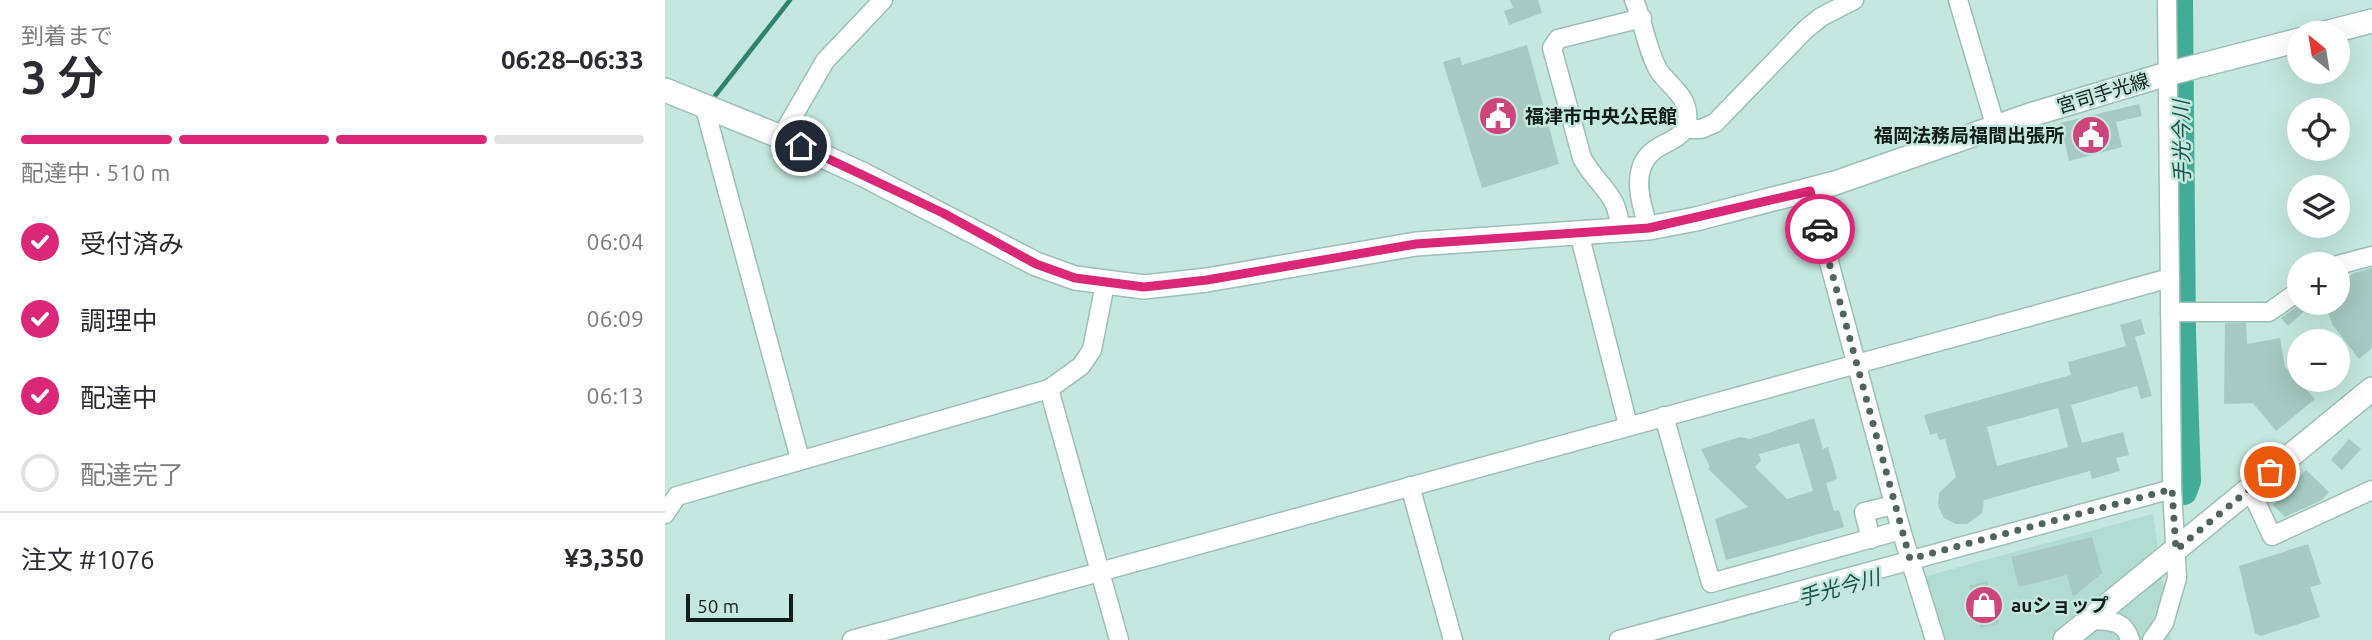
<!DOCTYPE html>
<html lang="ja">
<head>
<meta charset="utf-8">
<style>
	:root { --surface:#fff; --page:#f2f2f3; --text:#2b2b33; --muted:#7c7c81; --line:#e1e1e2; --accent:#db2777 }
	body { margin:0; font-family:Ubuntu,"Noto Sans JP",sans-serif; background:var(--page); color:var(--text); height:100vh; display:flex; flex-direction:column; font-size:26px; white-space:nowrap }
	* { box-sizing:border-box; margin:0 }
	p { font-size:23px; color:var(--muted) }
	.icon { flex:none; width:38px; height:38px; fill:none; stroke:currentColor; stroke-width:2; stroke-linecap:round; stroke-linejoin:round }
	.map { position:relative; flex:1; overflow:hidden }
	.sheet { display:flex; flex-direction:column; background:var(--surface); width:665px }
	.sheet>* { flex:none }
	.needle { width:46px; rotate:330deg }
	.fabs { position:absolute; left:1622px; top:21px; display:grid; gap:14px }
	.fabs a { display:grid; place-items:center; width:63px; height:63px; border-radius:50%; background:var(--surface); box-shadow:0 7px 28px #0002; font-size:35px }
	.scale { position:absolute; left:21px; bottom:18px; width:107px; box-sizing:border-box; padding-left:7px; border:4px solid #101d1a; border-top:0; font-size:19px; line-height:24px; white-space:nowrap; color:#101d1a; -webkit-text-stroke:5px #c4e8df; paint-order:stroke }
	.pin { position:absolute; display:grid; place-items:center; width:60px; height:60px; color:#fff; margin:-30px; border:4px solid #fff; border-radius:50%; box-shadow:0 2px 7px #0007 }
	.courier { position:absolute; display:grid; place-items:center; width:70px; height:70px; margin:-35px; border:5px solid #db2777; border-radius:50%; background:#fff; color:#222; box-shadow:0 2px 9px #0007 }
	.overview em { font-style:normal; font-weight:600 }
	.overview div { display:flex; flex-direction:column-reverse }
	.overview { display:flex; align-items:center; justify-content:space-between; height:119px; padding:0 21px }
	h1 { font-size:46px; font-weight:600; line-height:52px }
	.bar { display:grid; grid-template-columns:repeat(4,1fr); gap:10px 7px; align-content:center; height:84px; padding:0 21px }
	.bar i { height:9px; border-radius:5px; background:var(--line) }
	.bar .current { background:var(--accent) }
	.bar p { grid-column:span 4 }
	.line { display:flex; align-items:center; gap:18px; padding:0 21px; border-top:2px solid var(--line) }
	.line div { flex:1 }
	ol { padding:0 21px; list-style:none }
	li { display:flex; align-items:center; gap:21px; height:77px }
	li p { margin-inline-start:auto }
	li .icon { padding:7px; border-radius:50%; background:var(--accent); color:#fff; stroke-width:4 }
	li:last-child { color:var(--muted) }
	li i { width:38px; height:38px; border:4px solid var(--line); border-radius:50% }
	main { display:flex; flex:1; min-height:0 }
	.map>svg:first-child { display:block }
	.built { fill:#b0dcd2 }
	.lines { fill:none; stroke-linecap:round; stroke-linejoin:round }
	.stream { stroke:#328273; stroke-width:4.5 }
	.river { stroke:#41ad99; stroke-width:26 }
	.building { fill:#a6c9c1; fill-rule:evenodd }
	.minor-casing { stroke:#9cbfb7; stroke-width:21 }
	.major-casing { stroke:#9cbfb7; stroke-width:26 }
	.minor { stroke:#fff; stroke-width:18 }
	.major { stroke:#fff; stroke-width:23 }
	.done { stroke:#4f645f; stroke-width:7; stroke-dasharray:0 12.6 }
	.route { stroke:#db2777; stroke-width:9 }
	.labels { text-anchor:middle; stroke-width:5; stroke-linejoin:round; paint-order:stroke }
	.street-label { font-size:19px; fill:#101d1a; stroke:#c4e8df }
	.poi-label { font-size:19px; font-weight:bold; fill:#101d1a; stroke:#c4e8df; text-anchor:start }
	.water-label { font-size:21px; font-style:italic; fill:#18544a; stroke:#c4e8df }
</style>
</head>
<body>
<main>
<section class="sheet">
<div class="overview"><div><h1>3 分</h1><p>到着まで</p></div><em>06:28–06:33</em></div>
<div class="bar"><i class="current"></i><i class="current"></i><i class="current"></i><i></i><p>配達中 · 510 m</p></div>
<ol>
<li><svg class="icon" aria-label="check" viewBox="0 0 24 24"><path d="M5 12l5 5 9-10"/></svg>受付済み<p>06:04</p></li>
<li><svg class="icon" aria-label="check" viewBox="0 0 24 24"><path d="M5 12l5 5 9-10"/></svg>調理中<p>06:09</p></li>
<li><svg class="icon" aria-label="check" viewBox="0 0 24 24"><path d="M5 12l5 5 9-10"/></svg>配達中<p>06:13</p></li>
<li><i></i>配達完了</li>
</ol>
<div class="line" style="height:91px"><div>注文 #1076</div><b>¥3,350</b></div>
</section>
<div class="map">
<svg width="1707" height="640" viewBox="0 0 1707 640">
	<rect width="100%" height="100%" fill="#c4e8df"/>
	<path class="built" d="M1488,514L1506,640H1275L1258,577Z"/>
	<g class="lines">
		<path class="stream" d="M46,101L125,0"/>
		<path class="river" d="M1515,0L1518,332L1523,481L1519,492"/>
	</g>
	<g class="building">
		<path d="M845,0H873L877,13L844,25L839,11L848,8Z"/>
		<path d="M862,45L894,164L817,188L778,62L795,57L797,65Z"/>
		<path d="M1474,104L1477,116L1451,122L1457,147L1404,161L1395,123Z"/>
		<path d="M1707,268V348L1694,359L1667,324L1660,303H1673V285L1689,273Z"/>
		<path d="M1637,303L1643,308L1623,326L1616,318Z"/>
		<path d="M1476,319L1480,334L1470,337L1487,396L1476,399L1472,386L1406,405L1417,443L1458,432L1464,455L1451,458L1455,471L1427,479L1425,471L1319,500L1317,513L1302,524H1291L1279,518L1273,506L1274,493L1291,477L1280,439L1274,440L1272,433L1265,435L1259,415L1406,375L1403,362L1461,346L1455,325ZM1393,408L1403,447L1332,466L1322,427Z"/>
		<path d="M1560,323H1581L1582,344L1615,338L1620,367L1650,399L1611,431L1588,403L1559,404Z"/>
		<path d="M1149,418L1158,449L1163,447L1172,479L1161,483L1169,511L1174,510L1179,527L1061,560L1050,519L1083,507L1043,469L1045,467L1036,449L1075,437L1085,439ZM1134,443L1148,491L1122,499L1090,467L1096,461L1094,454Z"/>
		<path d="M1684,439L1696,449L1677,470L1666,460Z"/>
		<path d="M1641,470L1664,492L1657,500L1620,517L1608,505Z"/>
		<path d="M1427,537L1437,573L1408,597L1402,575L1354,587L1346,557Z"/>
		<path d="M1643,544L1656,584L1645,587L1655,617L1596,636L1590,633L1574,566Z"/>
		<path d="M1322,581L1334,623L1316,628L1304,586Z"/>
	</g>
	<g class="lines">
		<defs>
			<g id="minor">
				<path d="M969,0C978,21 983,54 994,71C1006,88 1025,97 1022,121C1019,140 999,141 987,152C965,170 976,206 984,228"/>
				<path d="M1293,0L1331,128"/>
				<path d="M39,105L135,459"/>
				<path d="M1019,129H1036L1050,123L1140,30L1156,17L1189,0"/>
				<path d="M116,137L160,61L218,0"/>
				<path d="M1145,191L1236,530L1270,640"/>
				<path d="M955,231C954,192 933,188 917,158L887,48L893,39L977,18"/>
				<path d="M914,233L963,425"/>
				<path d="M1673,265L1707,256"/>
				<path d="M1505,312H1604L1634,291"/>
				<path d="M384,389L454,640"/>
				<path d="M999,416L1046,583L1236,530"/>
				<path d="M745,486L788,640"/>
				<path d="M1585,489L1607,536L1707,490"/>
				<path d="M0,514L12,496L384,389L416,366L427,350L440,284"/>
				<path d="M1206,539L1199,512L1229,505"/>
				<path d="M1425,620C1444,621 1459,619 1465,640"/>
				<path d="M187,640L1505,278"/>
				<path d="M954,640L1507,489"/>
				<path d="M1487,640L1499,623L1512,578L1507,489L1502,0"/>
			</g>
			<g id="major">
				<path d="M1660,33L1707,21"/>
				<path d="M0,90L116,137L197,174L371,264L410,278L479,287L542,280L751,244L984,228L1031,219L1170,183L1365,115L1502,74L1634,40"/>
				<path d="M1400,640L1707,389"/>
			</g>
		</defs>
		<use href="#minor" class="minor-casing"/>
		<use href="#major" class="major-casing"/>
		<use href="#minor" class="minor"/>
		<use href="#major" class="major"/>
	</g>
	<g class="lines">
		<path class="done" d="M1155,229L1245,559L1507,489L1511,550L1605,472"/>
		<path class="route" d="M136,146L278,213L371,264L410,278L479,287L542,280L751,244L984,228L1145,191L1155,229"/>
	</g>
	<defs>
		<symbol id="civic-disc" viewBox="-11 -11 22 22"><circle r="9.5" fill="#ce447c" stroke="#c4e8df"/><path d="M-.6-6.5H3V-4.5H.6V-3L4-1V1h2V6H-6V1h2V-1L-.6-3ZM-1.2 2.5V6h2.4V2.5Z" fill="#fff"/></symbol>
		<symbol id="shop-disc" viewBox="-11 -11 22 22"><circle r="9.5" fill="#ce447c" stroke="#c4e8df"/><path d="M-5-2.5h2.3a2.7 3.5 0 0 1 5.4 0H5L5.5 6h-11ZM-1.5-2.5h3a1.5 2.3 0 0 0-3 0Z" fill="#fff"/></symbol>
	</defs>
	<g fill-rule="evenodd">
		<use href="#civic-disc" x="811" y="94" width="44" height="44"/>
		<use href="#civic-disc" x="1404" y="113" width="44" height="44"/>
		<use href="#shop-disc" x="1297" y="583" width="44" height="44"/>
	</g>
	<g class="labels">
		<g class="street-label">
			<text transform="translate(1438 93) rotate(-17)" y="7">宮司手光線</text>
		</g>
		<g class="poi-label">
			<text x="860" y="123">福津市中央公民館</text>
			<text x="1399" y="142" text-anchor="end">福岡法務局福間出張所</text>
			<text x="1346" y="612">auショップ</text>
		</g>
		<g class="water-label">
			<text transform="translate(1517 142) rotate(-91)" y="7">手光今川</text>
			<text transform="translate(1174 588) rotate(-15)" y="7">手光今川</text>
		</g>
	</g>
</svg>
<div class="fabs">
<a><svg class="needle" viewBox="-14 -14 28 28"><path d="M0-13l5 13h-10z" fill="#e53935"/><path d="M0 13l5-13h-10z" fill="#7c7c81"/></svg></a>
<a><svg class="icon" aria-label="locate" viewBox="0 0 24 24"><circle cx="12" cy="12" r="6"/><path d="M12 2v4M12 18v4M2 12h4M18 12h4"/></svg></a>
<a><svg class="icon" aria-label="layers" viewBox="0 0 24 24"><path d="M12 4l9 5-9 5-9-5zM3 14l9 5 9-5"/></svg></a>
<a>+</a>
<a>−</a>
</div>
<div class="scale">50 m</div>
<div class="pin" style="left:1605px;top:472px;background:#ea580c"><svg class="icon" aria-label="bag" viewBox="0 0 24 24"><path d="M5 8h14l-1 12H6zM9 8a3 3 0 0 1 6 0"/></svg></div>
<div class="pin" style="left:136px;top:146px;background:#1f2937"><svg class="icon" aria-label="home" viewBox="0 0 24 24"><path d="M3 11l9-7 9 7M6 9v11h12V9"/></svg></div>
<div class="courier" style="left:1155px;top:229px"><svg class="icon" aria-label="car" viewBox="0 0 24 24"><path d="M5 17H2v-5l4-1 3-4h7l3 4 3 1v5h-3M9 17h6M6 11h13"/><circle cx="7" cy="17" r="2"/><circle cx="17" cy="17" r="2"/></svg></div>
</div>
</main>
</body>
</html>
